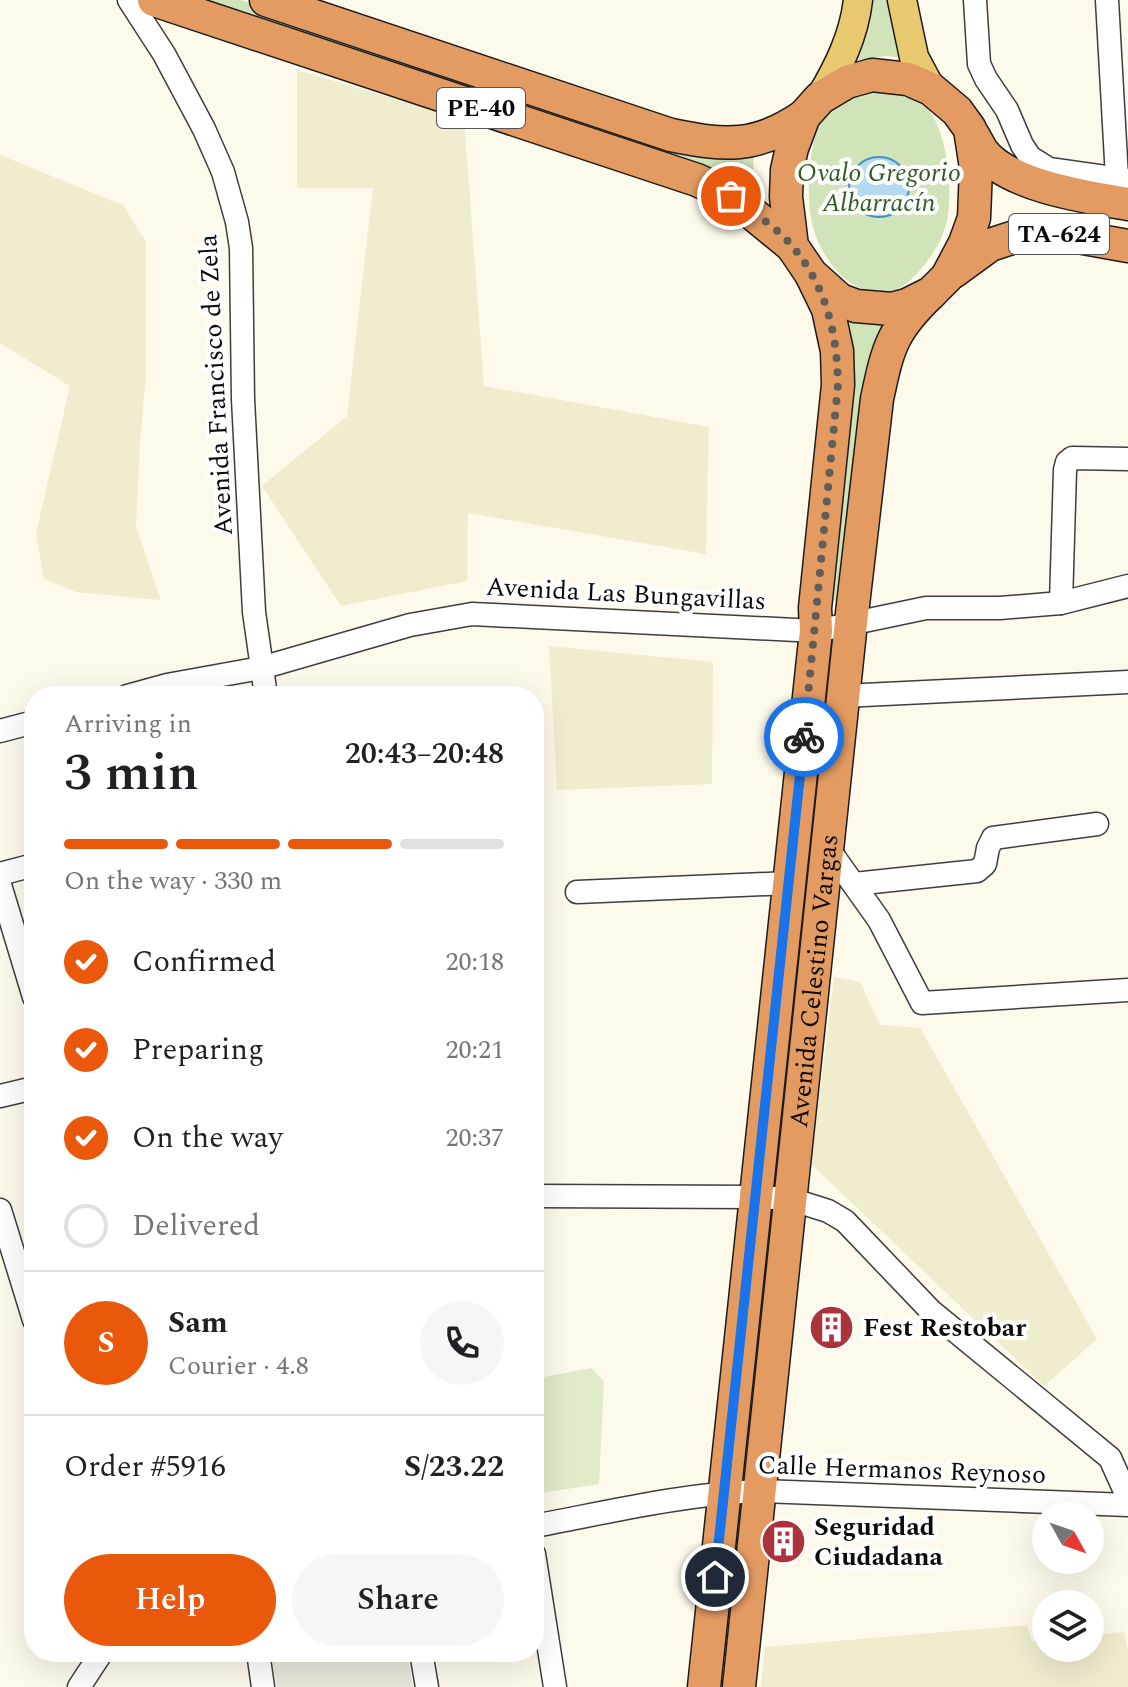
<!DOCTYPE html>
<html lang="en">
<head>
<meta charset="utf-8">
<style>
	:root { --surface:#fff; --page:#f6f6f6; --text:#202124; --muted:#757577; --line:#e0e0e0; --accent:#ea580c }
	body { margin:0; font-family:Spectral,serif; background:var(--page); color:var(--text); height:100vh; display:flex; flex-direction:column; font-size:30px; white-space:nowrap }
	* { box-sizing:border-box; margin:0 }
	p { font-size:26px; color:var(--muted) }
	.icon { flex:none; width:44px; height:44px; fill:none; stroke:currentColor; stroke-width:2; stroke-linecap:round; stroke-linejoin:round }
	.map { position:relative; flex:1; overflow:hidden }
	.sheet { position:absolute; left:24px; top:686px; width:520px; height:976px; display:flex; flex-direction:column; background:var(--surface); border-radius:32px; box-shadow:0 8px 32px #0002 }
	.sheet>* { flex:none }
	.needle { width:52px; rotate:130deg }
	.fabs { position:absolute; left:1032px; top:1502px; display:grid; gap:16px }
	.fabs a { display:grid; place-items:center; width:72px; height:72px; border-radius:50%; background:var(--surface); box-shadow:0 8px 32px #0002; font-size:40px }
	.pin { position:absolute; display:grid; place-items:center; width:68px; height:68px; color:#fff; margin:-34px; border:4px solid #fff; border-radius:50%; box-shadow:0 2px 8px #0007 }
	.courier { position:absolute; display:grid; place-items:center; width:80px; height:80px; margin:-40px; border:6px solid #1a73e8; border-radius:50%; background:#fff; color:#222; box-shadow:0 2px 10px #0007 }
	.head em { font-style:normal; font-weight:600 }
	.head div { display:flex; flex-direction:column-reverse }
	.head { display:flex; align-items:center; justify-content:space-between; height:136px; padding:0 40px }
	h1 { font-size:52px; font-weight:600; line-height:60px }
	.bar { display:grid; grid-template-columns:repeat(4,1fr); gap:12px 8px; align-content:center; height:96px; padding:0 40px }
	.bar i { height:10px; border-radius:6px; background:var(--line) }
	.bar .on { background:var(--accent) }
	.bar p { grid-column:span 4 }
	.line { display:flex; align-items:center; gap:20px; padding:0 40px; border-top:2px solid var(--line) }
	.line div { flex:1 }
	.round { display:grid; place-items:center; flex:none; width:84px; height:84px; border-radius:42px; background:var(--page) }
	ol { padding:0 40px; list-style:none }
	li { display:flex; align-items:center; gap:24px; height:88px }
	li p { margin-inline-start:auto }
	li .icon { padding:8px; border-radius:50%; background:var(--accent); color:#fff; stroke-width:4 }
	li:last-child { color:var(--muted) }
	li i { width:44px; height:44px; border:4px solid var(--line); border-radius:50% }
	.cta { display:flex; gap:16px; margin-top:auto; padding:16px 40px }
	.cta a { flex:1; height:92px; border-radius:48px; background:var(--accent); color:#fff; font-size:32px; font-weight:600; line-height:92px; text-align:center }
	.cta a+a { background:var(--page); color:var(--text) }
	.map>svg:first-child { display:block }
	.farmland { fill:#f0ecce }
	.green { fill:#d0e3b9 }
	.pitch { fill:#e0ebca }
	.plaza { fill:#ebe7dc }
	.water { fill:#b5daef; stroke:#4490be; stroke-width:2 }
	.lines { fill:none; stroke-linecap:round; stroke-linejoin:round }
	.minor-casing { stroke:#3e3e3e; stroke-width:25 }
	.major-casing { stroke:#1c1c1c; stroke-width:31 }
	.highway-casing { stroke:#1c1c1c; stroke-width:35 }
	.minor { stroke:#fff; stroke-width:22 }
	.major { stroke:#e9c96f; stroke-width:28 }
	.highway { stroke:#e49b62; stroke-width:32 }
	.done { stroke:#605e59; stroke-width:8; stroke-dasharray:0 14.4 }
	.route { stroke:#1a73e8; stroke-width:10 }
	.labels { text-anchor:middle; stroke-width:8; stroke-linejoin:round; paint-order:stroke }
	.shield { fill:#fff; stroke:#545454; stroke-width:2 }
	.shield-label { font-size:24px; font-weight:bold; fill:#0b0b0b }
	.park-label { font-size:26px; font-style:italic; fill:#305b23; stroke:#fff }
	.street-label { font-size:26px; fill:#0b0b0b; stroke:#fff }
	.poi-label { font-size:26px; font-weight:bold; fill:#0b0b0b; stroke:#fff; text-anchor:start }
</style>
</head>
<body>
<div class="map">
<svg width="1128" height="1687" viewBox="0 0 1128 1687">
	<rect width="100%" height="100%" fill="#fdf9eb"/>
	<g class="farmland">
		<path d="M297,70L464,119L484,386L709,427L706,554L468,513L467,581L341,606L262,486L347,416L373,188H297Z"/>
		<path d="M0,155L123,205L146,242V376L140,442L136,525L161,600L76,592L44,579L36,534L70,386L0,343Z"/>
		<path d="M549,646L713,662L712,784L557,790Z"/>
		<path d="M834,977L860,982L880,1025L920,1028L1097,1339L1044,1386L811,1164Z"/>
		<path d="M1027,1625L1032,1642L1046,1640V1648H1090V1635L1124,1632L1128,1650V1687H761L765,1647Z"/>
	</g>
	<g class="green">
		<path d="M184,0H241L596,117L754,155L751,198Z"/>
		<path d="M870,0H894L907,58L886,56L859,60L868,21Z"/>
		<path d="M862,85C873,87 908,90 916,96C946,117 953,181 948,215C945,235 934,254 921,269C912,280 900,291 886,292C848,297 819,255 812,223C806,195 808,145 822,120C832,101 844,94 862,85Z"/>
		<path d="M840,312L886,316L874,343L869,363L838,601L831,600Z"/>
	</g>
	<path class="pitch" d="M591,1368L604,1381L599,1484L534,1494V1379Z"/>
	<path class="plaza" d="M271,1652H407L413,1687H277Z"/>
	<circle class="water" cx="879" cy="187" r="30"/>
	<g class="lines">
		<defs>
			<g id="minor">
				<path d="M129,0L164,54L204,129L223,172L237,222L241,248L243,399L254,612L266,696"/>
				<path d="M975,0L979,64L986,79L1007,110L1022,145L1030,157L1049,169L1128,180"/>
				<path d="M1107,0L1117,178"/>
				<path d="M1061,603L1065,470L1067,462L1072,458L1128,459"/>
				<path d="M127,696L167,685L261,668L410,625L472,614L816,631L926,608H1000L1061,603L1128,586"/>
				<path d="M843,696L1128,682"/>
				<path d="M0,731L34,722"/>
				<path d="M827,847L879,920L922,1003L1128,990"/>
				<path d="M0,874L34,865"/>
				<path d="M854,884L977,871L985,864L988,848L993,838L1097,824"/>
				<path d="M0,885L34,997"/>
				<path d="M577,892L789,883"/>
				<path d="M0,1096L34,1088"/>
				<path d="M534,1196L756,1197L790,1199L828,1211L845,1221L931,1311L1110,1458L1128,1498"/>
				<path d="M0,1210L34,1320"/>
				<path d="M534,1526C609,1512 683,1494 759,1491L1128,1505"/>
				<path d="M534,1554L555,1687"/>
				<path d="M258,1652L263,1687"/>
				<path d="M421,1652L427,1687"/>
				<path d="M79,1687L102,1652"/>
			</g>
			<g id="major">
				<path d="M902,0L914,57L931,89"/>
				<path d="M820,98C838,68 854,36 858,0"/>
			</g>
			<g id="highway">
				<path d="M154,0L697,180L731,196L792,246"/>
				<path d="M266,0L671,135C725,146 756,149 804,116"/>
				<path d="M872,75L908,79L931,89L957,111L970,129L976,168L974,218L965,243L947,277L931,293L907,305L892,309L856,306L840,300L811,274L792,246L786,197L787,170L792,148L804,116L820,98L847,82Z"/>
				<path d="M973,135C976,140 979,146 982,151C1008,186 1087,197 1128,204"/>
				<path d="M953,272L990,245L1027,233L1044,231L1128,246"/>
				<path d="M704,1687L816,631L815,608L838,385L837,351L828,309L811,274"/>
				<path id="s1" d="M739,1687L851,622L877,399C888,347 892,330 931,293"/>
			</g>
		</defs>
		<use href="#minor" class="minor-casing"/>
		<use href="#major" class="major-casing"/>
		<use href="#highway" class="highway-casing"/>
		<use href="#minor" class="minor"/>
		<use href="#major" class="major"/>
		<use href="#highway" class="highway"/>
	</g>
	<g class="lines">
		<path class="done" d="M731,196C752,212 777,227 793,247C827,288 837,334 838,385L804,737"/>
		<path class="route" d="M715,1577L804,737"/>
	</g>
	<defs>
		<symbol id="building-disc" viewBox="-11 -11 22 22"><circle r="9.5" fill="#ab333b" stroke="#fff"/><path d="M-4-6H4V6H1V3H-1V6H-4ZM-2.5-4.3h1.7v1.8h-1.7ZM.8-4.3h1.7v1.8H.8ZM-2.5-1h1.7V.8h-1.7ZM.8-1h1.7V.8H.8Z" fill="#fff"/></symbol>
	</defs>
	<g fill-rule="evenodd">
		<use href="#building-disc" x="806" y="1302" width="51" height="51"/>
		<use href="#building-disc" x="758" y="1516" width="51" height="51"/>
	</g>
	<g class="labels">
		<g class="shield">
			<rect x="437" y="88" width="88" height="40" rx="6"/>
			<rect x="1009" y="214" width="100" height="40" rx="6"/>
		</g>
		<g class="shield-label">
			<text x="481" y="116">PE-40</text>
			<text x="1059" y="242">TA-624</text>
		</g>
		<g class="park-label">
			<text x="879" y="181">Ovalo Gregorio<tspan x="879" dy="30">Albarracín</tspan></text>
		</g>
		<g class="street-label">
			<text transform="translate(215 385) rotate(-93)" y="9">Avenida Francisco de Zela</text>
			<text transform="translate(626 593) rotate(3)" y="9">Avenida Las Bungavillas</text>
			<text dy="9" stroke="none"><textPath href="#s1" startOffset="710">Avenida Celestino Vargas</textPath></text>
			<text transform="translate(902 1469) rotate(2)" y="9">Calle Hermanos Reynoso</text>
		</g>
		<g class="poi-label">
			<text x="863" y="1336">Fest Restobar</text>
			<text x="814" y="1535">Seguridad<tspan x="814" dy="30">Ciudadana</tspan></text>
		</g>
	</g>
</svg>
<div class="fabs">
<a><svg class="needle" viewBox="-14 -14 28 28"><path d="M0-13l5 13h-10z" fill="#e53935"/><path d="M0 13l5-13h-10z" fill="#757577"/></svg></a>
<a><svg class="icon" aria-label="layers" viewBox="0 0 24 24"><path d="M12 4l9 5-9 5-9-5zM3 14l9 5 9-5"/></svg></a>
</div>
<div class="pin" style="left:731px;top:196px;background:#ea580c"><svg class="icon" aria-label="bag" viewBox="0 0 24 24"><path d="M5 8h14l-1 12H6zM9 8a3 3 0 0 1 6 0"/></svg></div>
<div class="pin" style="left:715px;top:1577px;background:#1f2937"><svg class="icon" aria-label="home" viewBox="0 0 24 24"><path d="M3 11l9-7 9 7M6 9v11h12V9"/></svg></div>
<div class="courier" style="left:804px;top:737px"><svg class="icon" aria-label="bike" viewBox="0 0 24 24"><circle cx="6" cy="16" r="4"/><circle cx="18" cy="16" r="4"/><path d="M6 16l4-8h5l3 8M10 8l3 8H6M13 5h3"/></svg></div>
<section class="sheet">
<div class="head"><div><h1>3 min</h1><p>Arriving in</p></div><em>20:43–20:48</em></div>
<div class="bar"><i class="on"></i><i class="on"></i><i class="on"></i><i></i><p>On the way · 330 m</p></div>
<ol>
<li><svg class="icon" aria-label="check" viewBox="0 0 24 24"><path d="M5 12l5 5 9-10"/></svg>Confirmed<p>20:18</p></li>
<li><svg class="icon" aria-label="check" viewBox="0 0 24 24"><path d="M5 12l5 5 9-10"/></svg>Preparing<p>20:21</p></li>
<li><svg class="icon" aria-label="check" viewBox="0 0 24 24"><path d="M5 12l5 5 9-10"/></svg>On the way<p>20:37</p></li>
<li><i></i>Delivered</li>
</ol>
<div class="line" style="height:144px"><b class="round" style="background:var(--accent);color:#fff">S</b><div><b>Sam</b><p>Courier · 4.8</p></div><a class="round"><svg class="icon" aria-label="phone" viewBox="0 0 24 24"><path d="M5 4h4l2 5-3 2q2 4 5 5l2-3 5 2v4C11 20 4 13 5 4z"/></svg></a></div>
<div class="line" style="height:104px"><div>Order #5916</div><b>S/23.22</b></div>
<div class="cta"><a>Help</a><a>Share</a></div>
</section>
</div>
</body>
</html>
